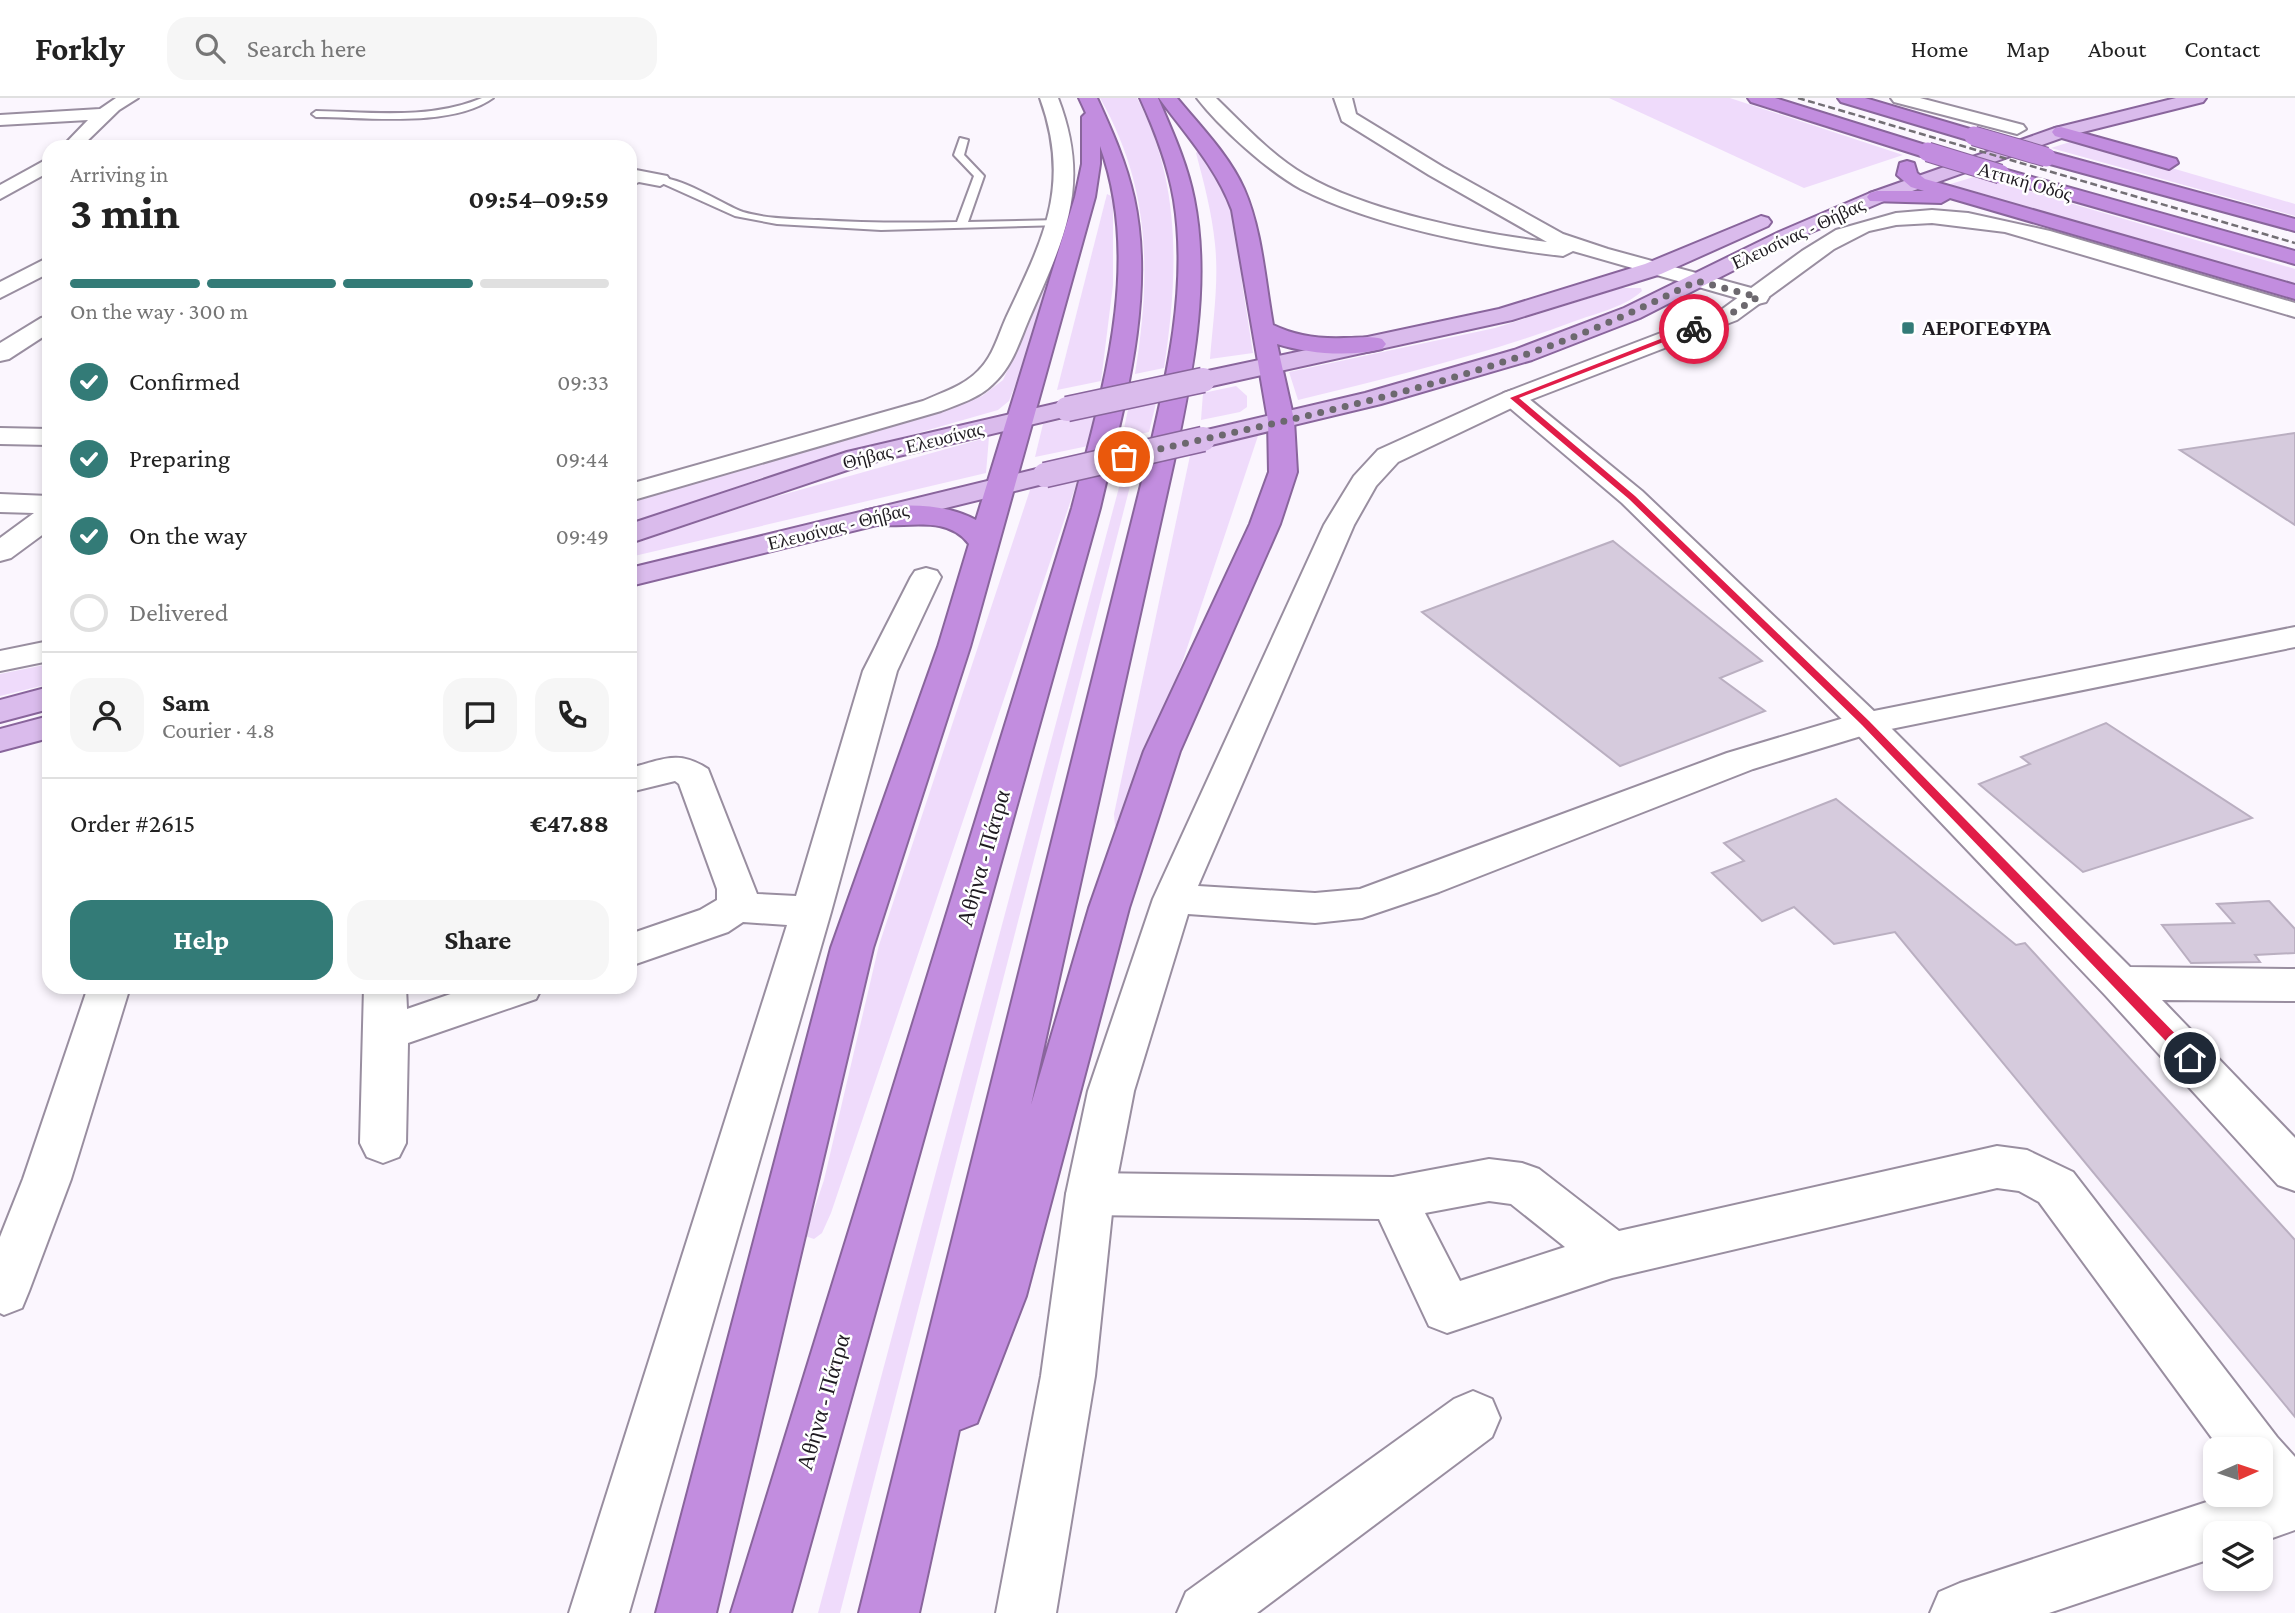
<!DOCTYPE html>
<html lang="en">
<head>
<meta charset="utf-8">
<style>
	:root { --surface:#fff; --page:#f6f6f6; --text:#222; --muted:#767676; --line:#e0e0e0; --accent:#337b77 }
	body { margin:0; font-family:"Crimson Pro",serif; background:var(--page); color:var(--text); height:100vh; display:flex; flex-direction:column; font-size:26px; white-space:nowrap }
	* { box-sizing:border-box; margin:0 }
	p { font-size:23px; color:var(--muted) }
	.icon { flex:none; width:38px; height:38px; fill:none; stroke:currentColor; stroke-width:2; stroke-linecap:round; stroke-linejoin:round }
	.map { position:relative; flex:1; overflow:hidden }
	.panel { position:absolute; left:42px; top:42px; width:595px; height:854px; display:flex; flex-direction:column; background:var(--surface); border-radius:21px; box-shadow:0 4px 10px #0003 }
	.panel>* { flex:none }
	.needle { width:46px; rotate:87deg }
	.buttons { position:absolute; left:2203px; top:1339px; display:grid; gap:14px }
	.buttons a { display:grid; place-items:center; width:70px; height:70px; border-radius:14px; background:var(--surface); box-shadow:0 4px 10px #0003; font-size:35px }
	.pin { position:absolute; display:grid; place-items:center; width:60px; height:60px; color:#fff; margin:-30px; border:4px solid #fff; border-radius:50%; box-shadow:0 2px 7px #0007 }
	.courier { position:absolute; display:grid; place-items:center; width:70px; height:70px; margin:-35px; border:5px solid #e11d48; border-radius:50%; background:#fff; color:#222; box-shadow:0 2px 9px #0007 }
	.summary em { font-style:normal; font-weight:700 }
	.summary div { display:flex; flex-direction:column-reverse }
	.summary { display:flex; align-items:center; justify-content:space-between; height:119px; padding:0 28px }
	h1 { font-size:46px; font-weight:700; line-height:52px }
	.bar { display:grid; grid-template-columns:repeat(4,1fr); gap:10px 7px; align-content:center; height:84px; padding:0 28px }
	.bar i { height:9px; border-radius:5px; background:var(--line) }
	.bar .current { background:var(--accent) }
	.bar p { grid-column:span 4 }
	.line { display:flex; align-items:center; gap:18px; padding:0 28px; border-top:2px solid var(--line) }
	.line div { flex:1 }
	.round { display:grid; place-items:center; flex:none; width:74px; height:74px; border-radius:21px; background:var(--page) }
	ol { padding:0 28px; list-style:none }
	li { display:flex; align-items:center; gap:21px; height:77px }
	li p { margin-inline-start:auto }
	li .icon { padding:7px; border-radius:50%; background:var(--accent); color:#fff; stroke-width:4 }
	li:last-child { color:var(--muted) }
	li i { width:38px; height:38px; border:4px solid var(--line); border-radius:50% }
	.primary-button { display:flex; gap:14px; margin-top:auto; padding:14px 28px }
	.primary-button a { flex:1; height:80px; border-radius:21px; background:var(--accent); color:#fff; font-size:28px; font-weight:700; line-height:80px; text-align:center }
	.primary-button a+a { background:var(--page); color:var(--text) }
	header { display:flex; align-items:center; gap:42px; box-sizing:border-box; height:98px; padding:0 35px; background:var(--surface); border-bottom:2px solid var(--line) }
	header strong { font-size:33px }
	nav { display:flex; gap:38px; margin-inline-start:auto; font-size:24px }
	.search { width:490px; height:63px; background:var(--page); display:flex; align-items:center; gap:18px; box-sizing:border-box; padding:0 24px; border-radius:21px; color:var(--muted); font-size:26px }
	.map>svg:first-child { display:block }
	.green { fill:#efdbfb }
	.building { fill:#d6cbdd; stroke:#baafc1; stroke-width:2 }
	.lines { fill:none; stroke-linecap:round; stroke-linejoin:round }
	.lane-casing { stroke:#998ea0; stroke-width:4 }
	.street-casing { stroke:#998ea0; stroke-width:4 }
	.secondary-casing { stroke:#998ea0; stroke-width:4 }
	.primary-casing { stroke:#89659c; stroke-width:4 }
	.highway-casing { stroke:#89659c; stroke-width:4 }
	.lane { fill:#fff; fill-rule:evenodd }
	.street { fill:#fff; fill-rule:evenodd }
	.secondary { fill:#fff; fill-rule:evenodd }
	.primary { fill:#dabbec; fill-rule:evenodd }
	.highway { fill:#c28ddf; fill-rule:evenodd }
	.rail { stroke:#736f75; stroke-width:2.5; stroke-dasharray:7 3.5; stroke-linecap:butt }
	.primary-bridge-casing { stroke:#89659c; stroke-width:27; stroke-linecap:butt }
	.highway-bridge-casing { stroke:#89659c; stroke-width:21; stroke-linecap:butt }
	.primary-bridge { stroke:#dabbec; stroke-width:24 }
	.highway-bridge { stroke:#c28ddf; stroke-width:19 }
	.route { fill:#e11d48 }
	.done { stroke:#6c686e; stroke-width:7; stroke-dasharray:0 12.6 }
	.poi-dot { fill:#337b77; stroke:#fff; stroke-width:2.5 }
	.labels { text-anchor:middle; stroke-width:5; stroke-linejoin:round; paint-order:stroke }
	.far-street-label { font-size:19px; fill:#1f1b21; stroke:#fff }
	.far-poi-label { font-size:19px; font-weight:bold; fill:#1f1b21; stroke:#fff; text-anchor:start }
	.street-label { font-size:23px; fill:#1f1b21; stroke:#fff }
</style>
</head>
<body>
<header>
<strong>Forkly</strong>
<div class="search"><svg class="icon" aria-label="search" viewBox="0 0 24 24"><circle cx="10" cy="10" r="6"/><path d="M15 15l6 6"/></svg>Search here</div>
<nav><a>Home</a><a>Map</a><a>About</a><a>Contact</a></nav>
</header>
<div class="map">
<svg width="2295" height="1515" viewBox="0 0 2295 1515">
	<rect width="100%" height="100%" fill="#fbf6fe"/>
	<g class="green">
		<path d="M1100,0H1137C1182,85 1178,178 1164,270L1135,276C1151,177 1151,89 1100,0Z"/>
		<path d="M1609,0H1730L1903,57L1804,90Z"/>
		<path d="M2076,42L2295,106V118L2051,50Z"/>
		<path d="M1198,53L1204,54L1225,89L1233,114L1240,148L1242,185L1253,255L1210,261C1213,223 1219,184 1215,146C1212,115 1204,85 1196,55Z"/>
		<path d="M1977,78L2295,171V187L1944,88Z"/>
		<path d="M1107,96L1113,99V187L1101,283L1057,292Z"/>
		<path d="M1063,163L1009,303L998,312L758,381L630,429V405L728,369L948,311L982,298L1003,282L1054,169Z"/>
		<path d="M1621,190H1641L1642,193C1626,208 1598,215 1578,222C1488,256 1392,279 1298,302L1289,274L1495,230Z"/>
		<path d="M1236,288L1247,298V309L1240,314L1201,322L1203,295Z"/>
		<path d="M1157,301L1149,334L1122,340L1129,307Z"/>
		<path d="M1097,314L1088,348L1035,359L1043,326Z"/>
		<path d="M1260,332L1183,562L1123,725L1115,728L1114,716L1191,353L1215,347L1219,341Z"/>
		<path d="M989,339L986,375L630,459V447L771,400Z"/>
		<path d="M1136,365L840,1515H818L1125,367Z"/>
		<path d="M1079,378L831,1115L822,1135L814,1141L805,1138L824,1082L879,847L1031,389Z"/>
		<path d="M49,566V586L0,598V576Z"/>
	</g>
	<g class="building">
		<path d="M2295,335V427L2180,352Z"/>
		<path d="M1613,443L1762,563L1720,580L1765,613L1620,668L1422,514Z"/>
		<path d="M2106,625L2252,720L2083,774L1979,686L2030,666L2021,659Z"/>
		<path d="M1836,701L2016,847L2025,845L2295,1142V1319L1895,834L1834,846L1794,809L1762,823L1712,775L1744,763L1724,745Z"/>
		<path d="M2269,803L2295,831V855L2255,857L2260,864L2191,865L2162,827L2234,825L2217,806Z"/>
	</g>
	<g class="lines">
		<defs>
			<g id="lane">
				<path d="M482,0H493C452,30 366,19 316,19L312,16L316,13C371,14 430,22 482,0Z"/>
				<path d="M960,40L968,42L964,57L984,78L968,124L1059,122L1063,123V127L881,132L777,126L735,118L655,82C671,72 725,108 743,114C767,121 793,121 818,122C865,125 910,125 957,124L974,78L954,57Z"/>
			</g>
			<g id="street">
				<path d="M116,0H138L119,12L81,49H62L88,22L0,27V17L100,11Z"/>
				<path d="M1040,0H1058C1092,88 1064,140 1029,221C1019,244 1013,268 993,286C979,300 959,306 941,313L630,403V386L923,303C943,294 964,288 979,272C993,258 998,238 1006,220C1043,141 1072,88 1040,0Z"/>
				<path d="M1197,0H1216C1244,27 1271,57 1305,77C1366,113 1476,135 1547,144L1429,77L1342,23L1334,0H1352L1356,16L1443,69L1563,136L1608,151L1766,194L1769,199L1766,204L1758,206L1573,153L1563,158C1483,149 1373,128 1301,91C1268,73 1220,30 1197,0Z"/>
				<path d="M1891,0H1920L2023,27L2026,31L2017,36L1894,4Z"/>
				<path d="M49,60V74L0,101V87Z"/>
				<path d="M636,72L667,78L670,82L660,88L639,84L630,88V74Z"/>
				<path d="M49,159V175L0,200V184Z"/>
				<path d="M49,218V235L9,261L0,263V245L41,220Z"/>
				<path d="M1513,292L1522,295L1642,393L1878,617L2130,869L2295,871V903L2162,902L2295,1040V1093L2278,1087L2105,897L1854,633L1622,405L1504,305L1500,300L1504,295Z"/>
				<path d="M0,330L49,331V347L0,346Z"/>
				<path d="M0,396L49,398V432L11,460L0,463V440L34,415L0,414Z"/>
				<path d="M926,470L937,473L941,479L897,573L831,814L629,1515H569L787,827L743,824L728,834L630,868V836L700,812L717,802V791L679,686L675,683L630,694V670C662,662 678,651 708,671L757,796L796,798L863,573L911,479L915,473Z"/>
				<path d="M49,543V563L0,573V553Z"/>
				<path d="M88,889H130L71,1081L29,1193L22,1210L4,1217L0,1215V1139L23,1081Z"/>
				<path d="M364,889H406L407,911L471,889H542L536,901L408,945L406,1045L399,1059L383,1065L367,1059L360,1045Z"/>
				<path d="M1997,1048L2027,1052L2073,1074L2277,1339L2295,1359V1432L2261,1444V1435H2216V1459L2049,1515H1930L1939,1494L1960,1485L2231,1396H2261V1351H2220L2039,1104L2019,1093L1997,1090L1612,1180L1447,1235L1429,1228L1379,1121L1090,1117L1073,1111L1066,1096L1073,1081L1090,1075L1393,1079L1489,1061L1522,1065L1539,1071L1619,1133ZM1489,1103L1511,1106L1565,1149L1460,1183L1425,1115Z"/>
				<path d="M1473,1293L1492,1301L1500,1320L1492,1339L1257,1515H1177L1186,1494L1454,1301Z"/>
			</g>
			<path id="secondary" d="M1932,112L1968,115L2050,133L2295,205V219L2005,134L1932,125L1896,127L1869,133L1834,151L1737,222L1522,305L1398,364L1376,388L1354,427L1198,788L1315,795L1360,791L1727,655L1854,617L2295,529V549L1871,635L1753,671L1439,794L1362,820L1315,825L1188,816L1134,993L1114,1096L1095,1278L1056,1515H996L1041,1278L1066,1096L1088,993L1153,801L1324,427L1354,378L1378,352L1504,295L1721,212L1802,153L1836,132L1896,115Z"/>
			<g id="primary">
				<path d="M2176,0H2206L2203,4L2067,38L1884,103L1793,142L1640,220L1532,262L1381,306L1203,349L1194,347L1190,341L1194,335L1365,295L1514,252L1624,210L1779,134L1870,95L2055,30Z"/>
				<path d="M1761,118L1768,120L1771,124L1768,128L1661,176L1512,222L1203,290L1194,287L1190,282L1194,277L1203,274L1499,211L1645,166Z"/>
				<path d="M1067,303L1076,306L1080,311L1076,316L865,366L630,445V426L847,354Z"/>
				<path d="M1045,369L1055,371L1059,377L1055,383L630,488V470Z"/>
				<path d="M49,589V611L0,624V602Z"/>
				<path d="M49,618V640L0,653V631Z"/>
			</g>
			<g id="highway">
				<path d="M1079,0H1097C1112,33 1126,64 1134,100C1156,201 1123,311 1100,410L791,1515H731L1072,410C1102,294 1143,166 1100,48V66L1095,99L970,549L873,850L716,1515H656L831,850L938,549L969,446C944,413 898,434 864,425L860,419L864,413C898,404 945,405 976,422L1075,99L1082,66V19L1086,15Z"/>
				<path d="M1140,0H1158C1172,33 1187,65 1194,101C1211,187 1192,278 1174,363L1031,1007L1089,810L1144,653L1250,426L1269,374L1268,322L1232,112C1216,69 1186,37 1159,0H1177C1200,28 1229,57 1244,91C1262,132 1265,183 1273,227C1296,238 1319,241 1344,240C1357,240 1370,238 1382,241L1386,246L1382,251C1349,259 1310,256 1277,246L1294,322L1297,374L1280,426L1180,653L1129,810L1026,1198L977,1325L959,1332L919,1515H859L1147,363C1167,278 1188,189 1174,102C1168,66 1155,33 1140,0Z"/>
				<path d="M1748,0H1775L1935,50L1937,54L1935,58H1921L1751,4Z"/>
				<path d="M1838,0H1865L1980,34L1983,38L1980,42H1968L1841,4Z"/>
				<path d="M2061,29L2176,61L2178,65L2169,71L2055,38L2052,34L2055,30Z"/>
				<path d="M2046,53L2295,121V133L2039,63L2037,59L2039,55Z"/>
				<path d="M1907,63L1914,65L1917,75L1925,81L2295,187V201L1950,100L1941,105L1870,103L1867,99L1870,95L1877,93H1924L1911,89L1897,77L1900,65Z"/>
				<path d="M2000,70L2295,153V166L1993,80L1990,76Z"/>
			</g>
		</defs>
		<use href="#lane" class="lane-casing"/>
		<use href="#street" class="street-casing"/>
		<use href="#secondary" class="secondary-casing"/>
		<use href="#primary" class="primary-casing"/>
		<use href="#highway" class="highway-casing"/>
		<use href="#lane" class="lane"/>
		<use href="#street" class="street"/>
		<use href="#secondary" class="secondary"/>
		<use href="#primary" class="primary"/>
		<use href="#highway" class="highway"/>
		<path class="rail" d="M1798,0L2295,145"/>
		<defs>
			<g id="primary-bridge">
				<path d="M1067,311L1203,282"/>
				<path d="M1045,377L1203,341"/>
			</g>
			<g id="highway-bridge">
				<path d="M1974,38L2046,59"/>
				<path d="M1928,54L2000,76"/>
			</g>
		</defs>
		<use href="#primary-bridge" class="primary-bridge-casing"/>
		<use href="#highway-bridge" class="highway-bridge-casing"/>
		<use href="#primary-bridge" class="primary-bridge"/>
		<use href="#highway-bridge" class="highway-bridge"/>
	</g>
	<path class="route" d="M1691,229L1697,231L1519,300L1635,398L1869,623L2195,956V963H2185L1862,627L1629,401L1510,300Z"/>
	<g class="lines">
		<path class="done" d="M1124,359C1257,329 1392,302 1521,258C1582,238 1640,211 1697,183L1758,199L1729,217L1694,231"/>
	</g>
	<rect class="poi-dot" x="1901" y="223" width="14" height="14" rx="3.5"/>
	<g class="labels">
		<g class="far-street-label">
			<text transform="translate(2025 83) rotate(16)" y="7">Αττική Οδός</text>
			<text transform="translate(1798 135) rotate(-25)" y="7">Ελευσίνας - Θήβας</text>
			<text transform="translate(913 347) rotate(-14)" y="7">Θήβας - Ελευσίνας</text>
			<text transform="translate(838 428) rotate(-14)" y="7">Ελευσίνας - Θήβας</text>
		</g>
		<g class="far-poi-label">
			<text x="1922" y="237">ΑΕΡΟΓΕΦΥΡΑ</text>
		</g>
		<g class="street-label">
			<text transform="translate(983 760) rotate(-74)" y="8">Αθήνα - Πάτρα</text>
			<text transform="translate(823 1304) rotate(-74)" y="8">Αθήνα - Πάτρα</text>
		</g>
	</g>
</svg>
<div class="buttons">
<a><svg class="needle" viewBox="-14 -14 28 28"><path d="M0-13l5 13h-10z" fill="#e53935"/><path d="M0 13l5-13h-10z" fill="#767676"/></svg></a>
<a><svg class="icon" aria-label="layers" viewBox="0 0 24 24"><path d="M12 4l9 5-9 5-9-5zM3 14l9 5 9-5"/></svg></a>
</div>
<div class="pin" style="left:1124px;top:359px;background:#ea580c"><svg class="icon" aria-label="bag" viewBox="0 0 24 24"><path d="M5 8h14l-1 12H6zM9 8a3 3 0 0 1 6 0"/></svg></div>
<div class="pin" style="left:2190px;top:960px;background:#1f2937"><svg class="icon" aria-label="home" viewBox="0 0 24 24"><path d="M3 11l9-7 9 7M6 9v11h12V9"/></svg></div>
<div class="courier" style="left:1694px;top:231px"><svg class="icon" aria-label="bike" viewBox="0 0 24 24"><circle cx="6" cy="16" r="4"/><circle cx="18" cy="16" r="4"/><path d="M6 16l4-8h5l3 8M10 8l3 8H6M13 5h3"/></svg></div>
<section class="panel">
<div class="summary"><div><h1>3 min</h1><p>Arriving in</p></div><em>09:54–09:59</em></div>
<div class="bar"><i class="current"></i><i class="current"></i><i class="current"></i><i></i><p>On the way · 300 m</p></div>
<ol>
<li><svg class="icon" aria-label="check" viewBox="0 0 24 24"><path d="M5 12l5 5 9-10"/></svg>Confirmed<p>09:33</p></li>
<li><svg class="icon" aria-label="check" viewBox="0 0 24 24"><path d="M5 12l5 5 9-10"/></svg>Preparing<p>09:44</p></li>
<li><svg class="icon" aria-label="check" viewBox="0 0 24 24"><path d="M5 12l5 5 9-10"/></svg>On the way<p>09:49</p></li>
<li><i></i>Delivered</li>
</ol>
<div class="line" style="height:126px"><a class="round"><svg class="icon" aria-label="person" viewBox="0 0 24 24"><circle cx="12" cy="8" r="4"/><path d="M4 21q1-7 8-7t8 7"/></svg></a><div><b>Sam</b><p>Courier · 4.8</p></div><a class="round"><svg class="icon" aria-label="chat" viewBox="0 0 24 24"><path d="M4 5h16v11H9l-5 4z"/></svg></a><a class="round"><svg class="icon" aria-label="phone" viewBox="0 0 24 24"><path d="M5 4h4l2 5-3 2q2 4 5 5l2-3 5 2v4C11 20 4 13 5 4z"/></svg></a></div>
<div class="line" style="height:91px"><div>Order #2615</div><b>€47.88</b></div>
<div class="primary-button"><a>Help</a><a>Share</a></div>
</section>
</div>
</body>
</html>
